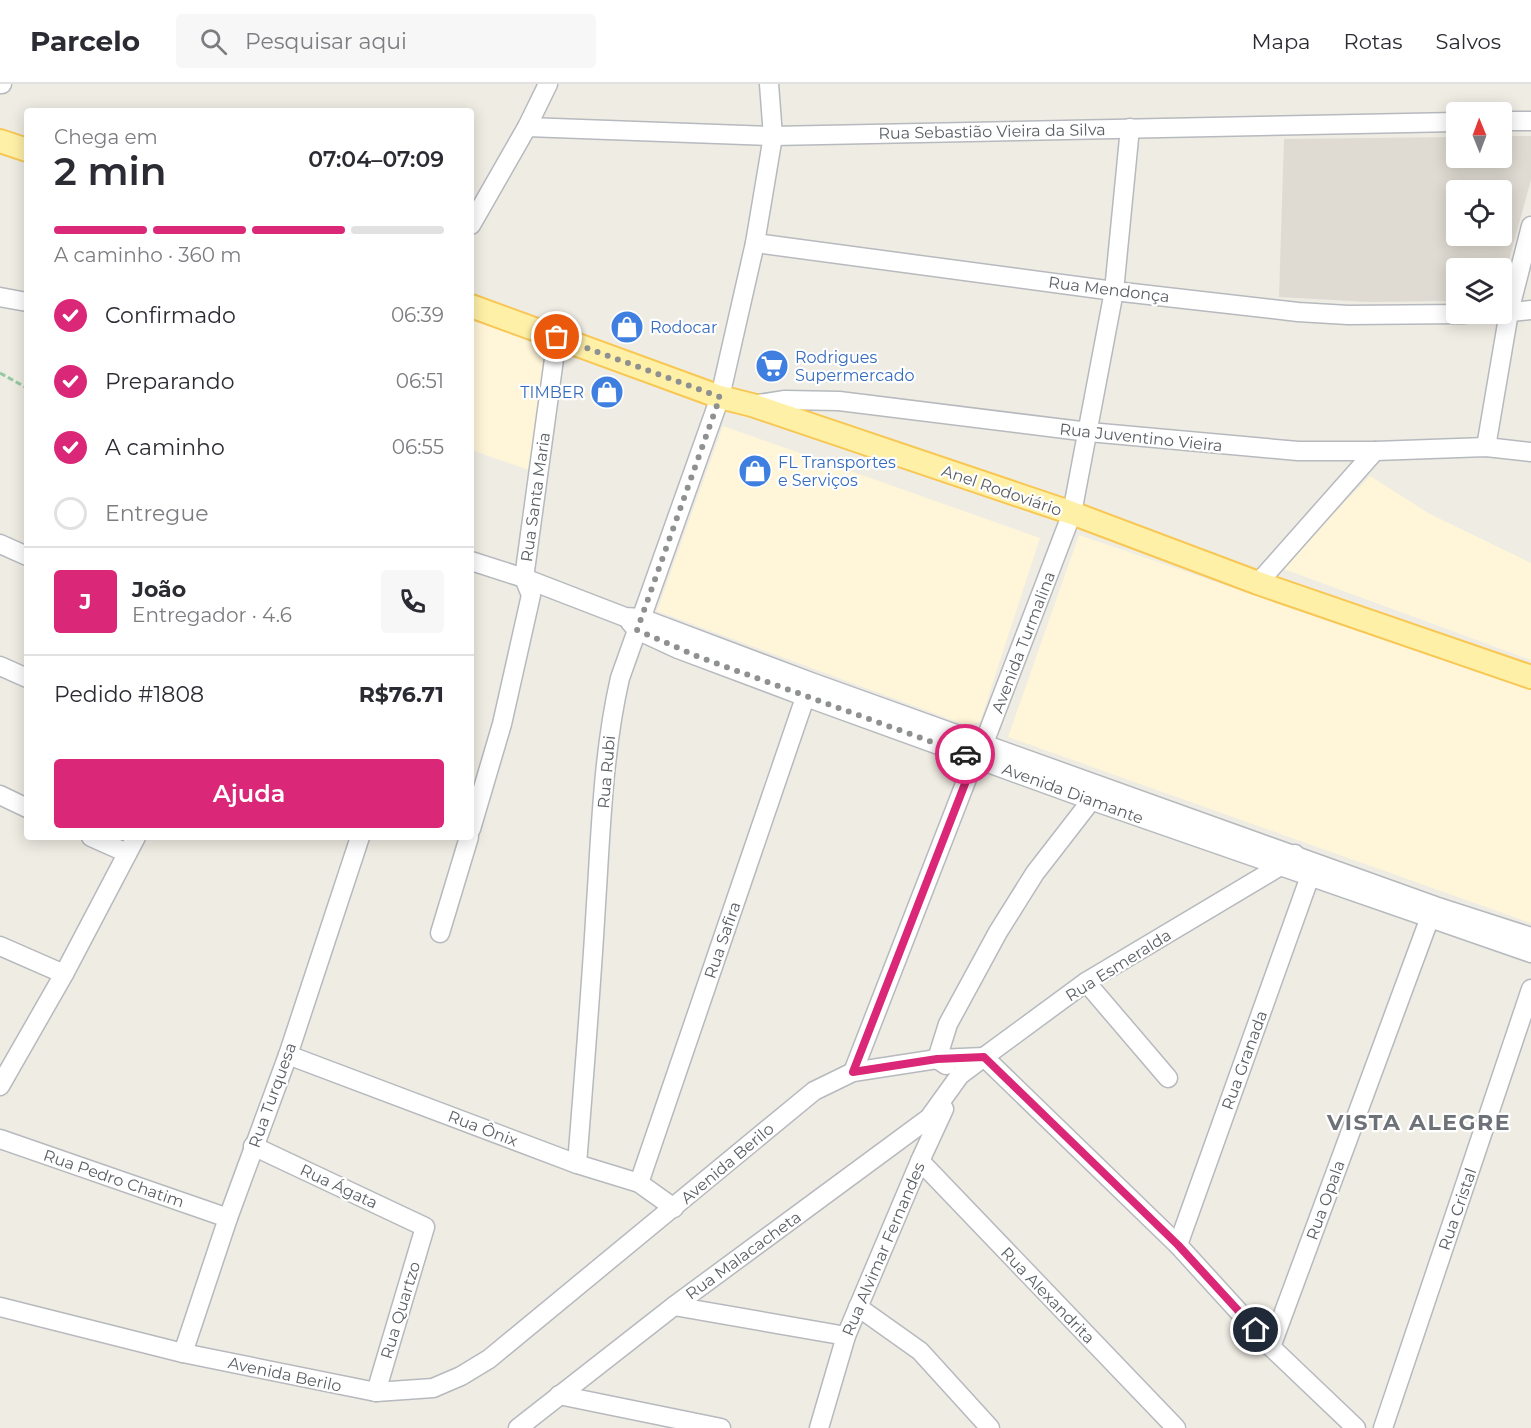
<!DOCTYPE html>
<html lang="pt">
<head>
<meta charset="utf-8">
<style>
	:root { --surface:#fff; --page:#f7f7f7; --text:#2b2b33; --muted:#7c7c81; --line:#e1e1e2; --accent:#db2777 }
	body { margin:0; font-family:Montserrat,sans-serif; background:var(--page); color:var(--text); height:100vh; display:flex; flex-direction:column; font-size:22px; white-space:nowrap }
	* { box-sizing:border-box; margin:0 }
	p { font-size:20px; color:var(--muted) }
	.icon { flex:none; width:33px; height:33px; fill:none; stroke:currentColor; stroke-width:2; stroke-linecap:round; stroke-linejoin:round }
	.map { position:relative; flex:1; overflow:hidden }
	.side { position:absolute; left:24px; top:24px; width:450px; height:732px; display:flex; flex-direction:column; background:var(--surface); border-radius:6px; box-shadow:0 3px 15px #0003 }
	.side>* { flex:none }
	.needle { width:39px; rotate:359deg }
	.controls { position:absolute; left:1446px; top:18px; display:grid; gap:12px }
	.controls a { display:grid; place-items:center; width:66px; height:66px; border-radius:6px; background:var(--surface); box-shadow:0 3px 15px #0003; font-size:30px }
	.pin { position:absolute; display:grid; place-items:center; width:51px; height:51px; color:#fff; margin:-26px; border:3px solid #fff; border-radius:50%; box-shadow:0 2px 6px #0007 }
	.courier { position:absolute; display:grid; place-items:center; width:60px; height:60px; margin:-30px; border:4px solid #db2777; border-radius:50%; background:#fff; color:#222; box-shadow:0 2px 8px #0007 }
	.headline em { font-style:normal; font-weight:600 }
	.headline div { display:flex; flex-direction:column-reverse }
	.headline { display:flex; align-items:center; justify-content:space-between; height:102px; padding:0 30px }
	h1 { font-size:39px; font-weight:600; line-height:45px }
	.bar { display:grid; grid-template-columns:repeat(4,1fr); gap:9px 6px; align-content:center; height:72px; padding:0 30px }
	.bar i { height:8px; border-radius:4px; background:var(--line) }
	.bar .current { background:var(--accent) }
	.bar p { grid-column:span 4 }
	.line { display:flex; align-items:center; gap:15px; padding:0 30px; border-top:2px solid var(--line) }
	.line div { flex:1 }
	.round { display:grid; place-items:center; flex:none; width:63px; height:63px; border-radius:6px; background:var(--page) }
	ol { padding:0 30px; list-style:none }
	li { display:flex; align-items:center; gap:18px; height:66px }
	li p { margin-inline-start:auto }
	li .icon { padding:6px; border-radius:50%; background:var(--accent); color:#fff; stroke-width:4 }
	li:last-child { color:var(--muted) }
	li i { width:33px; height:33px; border:3px solid var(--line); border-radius:50% }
	.cta { display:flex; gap:12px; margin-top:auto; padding:12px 30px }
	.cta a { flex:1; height:69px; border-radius:6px; background:var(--accent); color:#fff; font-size:24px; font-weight:600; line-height:69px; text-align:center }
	header { display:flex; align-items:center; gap:36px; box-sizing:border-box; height:84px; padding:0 30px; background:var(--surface); border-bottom:2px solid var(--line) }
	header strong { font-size:28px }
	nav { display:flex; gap:33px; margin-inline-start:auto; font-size:21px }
	.search { width:420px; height:54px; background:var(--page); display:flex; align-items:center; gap:15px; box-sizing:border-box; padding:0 21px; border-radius:6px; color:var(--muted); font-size:22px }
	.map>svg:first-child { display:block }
	.commercial { fill:#fff5d8 }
	.education { fill:#dfdbd2; fill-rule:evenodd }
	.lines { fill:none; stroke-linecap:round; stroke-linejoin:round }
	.minor-casing { stroke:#b6b9be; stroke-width:21 }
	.major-casing { stroke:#f8c753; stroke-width:26 }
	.path { stroke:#97c9a5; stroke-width:3; stroke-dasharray:6 3; stroke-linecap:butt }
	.minor { stroke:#fff; stroke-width:18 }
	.major { stroke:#fff0a8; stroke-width:22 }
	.done { stroke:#8f9191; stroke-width:6; stroke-dasharray:0 10.8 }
	.route { stroke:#db2777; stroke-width:8 }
	.labels { text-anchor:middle; stroke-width:4.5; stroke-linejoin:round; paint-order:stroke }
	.street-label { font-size:16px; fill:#5b6065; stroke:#fff }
	.shop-label { font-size:16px; fill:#366cbe; stroke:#fff; text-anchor:start }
	.district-label { font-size:22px; font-weight:bold; letter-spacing:1.5px; fill:#6c7277; stroke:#fff }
</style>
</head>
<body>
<header>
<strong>Parcelo</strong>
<div class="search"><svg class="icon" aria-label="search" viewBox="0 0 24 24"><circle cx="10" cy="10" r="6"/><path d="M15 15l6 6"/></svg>Pesquisar aqui</div>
<nav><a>Mapa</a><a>Rotas</a><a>Salvos</a></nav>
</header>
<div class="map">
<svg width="1531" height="1344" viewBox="0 0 1531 1344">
	<rect width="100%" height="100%" fill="#efece3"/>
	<g class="commercial">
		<path d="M471,232L550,261L532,387L471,366Z"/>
		<path d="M723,342L1040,454L980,638L966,641L657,527Z"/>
		<path d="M1370,392L1430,430L1531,479V576L1281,484Z"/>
		<path d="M1079,451L1531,606V839L1008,653Z"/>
	</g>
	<path class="education" d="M1502,52H1531V96L1502,201V184H1456V217L1368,218L1279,213L1284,55L1456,53V74H1502ZM1456,106H1502V152H1456Z"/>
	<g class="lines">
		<defs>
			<g id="minor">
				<path d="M0,0H2"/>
				<path d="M1502,37H1531"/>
				<path d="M527,43L773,52L1456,38"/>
				<path d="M471,141L527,43L548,0"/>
				<path d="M755,159L1114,207L1298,228L1348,231L1464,230"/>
				<path d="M0,213L27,218"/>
				<path d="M1502,229L1531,226"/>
				<path d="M752,321L785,316L839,317L1089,348L1298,367H1375L1486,363L1531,368"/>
				<path d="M1486,363L1509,228L1531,142"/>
				<path d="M0,460L27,472"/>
				<path d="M471,477L524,494L625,533L641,534L811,598L1435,822L1531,853"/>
				<path d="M1258,499L1375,367"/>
				<path d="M630,538L637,546L678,565L806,613L1093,717L1531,869"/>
				<path d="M0,582L27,594"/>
				<path d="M0,711L27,724"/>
				<path d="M471,745L502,640L531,511L524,494L557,253"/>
				<path d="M91,753L127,769"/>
				<path d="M440,849L469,753"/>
				<path d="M0,862L64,890"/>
				<path d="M1086,898L1168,994"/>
				<path d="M288,971L577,1080L639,1099L674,1124"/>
				<path d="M946,981L937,975L948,940L998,848L1035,789L1097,709"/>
				<path d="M853,988L975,674L984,659L1072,429L1114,207L1130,44"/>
				<path d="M0,1002L64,890L136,753"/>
				<path d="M0,1055L228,1134"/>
				<path d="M253,1062L425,1143L376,1308"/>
				<path d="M920,1077L1176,1344"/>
				<path d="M577,1080C584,993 591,907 596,820C601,744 603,668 620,594L720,313L755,159L773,52L769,0"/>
				<path d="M639,1099L809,602"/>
				<path d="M1178,1161L1314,781"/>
				<path d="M674,1222L846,1252"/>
				<path d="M0,1223L183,1269L376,1308L433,1304L461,1292L489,1275L814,1007L853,988L937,975L984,973L1178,1161L1271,1263L1356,1344"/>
				<path d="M858,1223L920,1267L990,1344"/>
				<path d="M1271,1263L1433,825"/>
				<path d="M183,1269L228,1134L288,971L360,753"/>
				<path d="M559,1311L721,1344"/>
				<path d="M518,1344L674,1222L929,1034L960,991L984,973L1086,898L1282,781L1295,770"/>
				<path d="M819,1344L846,1252L920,1077L944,1025"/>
				<path d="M1383,1344L1531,905"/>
			</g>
			<g id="major">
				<path d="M0,57L27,66"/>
				<path d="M471,222L720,313L752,321L1072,429L1258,499L1531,593"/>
			</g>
		</defs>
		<use href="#minor" class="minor-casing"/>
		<use href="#major" class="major-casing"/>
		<path class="path" d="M0,289L27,304"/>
		<use href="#minor" class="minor"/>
		<use href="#major" class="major"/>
	</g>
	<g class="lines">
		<path class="done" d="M557,253L720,313L637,546L699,573L965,670"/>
		<path class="route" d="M965,670L975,674L853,988L937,975L984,973L1178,1161L1256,1246"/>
	</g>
	<defs>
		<symbol id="shop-disc" viewBox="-11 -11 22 22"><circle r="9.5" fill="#3f7fe0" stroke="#fff"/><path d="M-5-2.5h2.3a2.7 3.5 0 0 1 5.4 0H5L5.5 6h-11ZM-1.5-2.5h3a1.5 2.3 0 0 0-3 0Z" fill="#fff"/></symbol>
		<symbol id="supermarket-disc" viewBox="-11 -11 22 22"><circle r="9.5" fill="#3f7fe0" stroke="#fff"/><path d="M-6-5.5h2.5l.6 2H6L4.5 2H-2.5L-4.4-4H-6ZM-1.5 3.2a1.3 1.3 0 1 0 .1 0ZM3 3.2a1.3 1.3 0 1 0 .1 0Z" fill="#fff"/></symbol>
	</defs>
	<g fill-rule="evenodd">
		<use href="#shop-disc" x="608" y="224" width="38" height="38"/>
		<use href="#supermarket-disc" x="753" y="263" width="38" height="38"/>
		<use href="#shop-disc" x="588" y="289" width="38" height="38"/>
		<use href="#shop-disc" x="736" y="368" width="38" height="38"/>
	</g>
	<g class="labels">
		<g class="street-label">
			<text transform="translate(992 47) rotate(-1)" y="6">Rua Sebastião Vieira da Silva</text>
			<text transform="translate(1109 205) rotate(7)" y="6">Rua Mendonça</text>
			<text transform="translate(1141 353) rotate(6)" y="6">Rua Juventino Vieira</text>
			<text transform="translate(1002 406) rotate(19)" y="6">Anel Rodoviário</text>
			<text transform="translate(535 413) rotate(-82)" y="6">Rua Santa Maria</text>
			<text transform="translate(1023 558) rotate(-69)" y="6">Avenida Turmalina</text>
			<text transform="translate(606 688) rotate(-85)" y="6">Rua Rubi</text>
			<text transform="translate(1073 709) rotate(20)" y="6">Avenida Diamante</text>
			<text transform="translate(722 856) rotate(-71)" y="6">Rua Safira</text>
			<text transform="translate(1118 881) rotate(-32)" y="6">Rua Esmeralda</text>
			<text transform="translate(1244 976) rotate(-70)" y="6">Rua Granada</text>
			<text transform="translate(272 1011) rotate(-70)" y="6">Rua Turquesa</text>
			<text transform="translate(483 1044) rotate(21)" y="6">Rua Ônix</text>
			<text transform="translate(727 1079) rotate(-40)" y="6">Avenida Berilo</text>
			<text transform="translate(114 1094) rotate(19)" y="6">Rua Pedro Chatim</text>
			<text transform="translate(339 1102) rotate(25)" y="6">Rua Ágata</text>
			<text transform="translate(1325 1116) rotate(-70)" y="6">Rua Opala</text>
			<text transform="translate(1457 1125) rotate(-71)" y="6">Rua Cristal</text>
			<text transform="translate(883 1165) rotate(-67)" y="6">Rua Alvimar Fernandes</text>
			<text transform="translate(743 1171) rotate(-36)" y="6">Rua Malacacheta</text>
			<text transform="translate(1048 1211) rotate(46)" y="6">Rua Alexandrita</text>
			<text transform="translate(400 1226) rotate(-73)" y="6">Rua Quartzo</text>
			<text transform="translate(285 1290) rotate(12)" y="6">Avenida Berilo</text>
		</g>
		<g class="shop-label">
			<text x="650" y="249">Rodocar</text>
			<text x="795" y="279">Rodrigues<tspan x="795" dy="18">Supermercado</tspan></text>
			<text x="584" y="314" text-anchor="end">TIMBER</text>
			<text x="778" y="384">FL Transportes<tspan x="778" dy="18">e Serviços</tspan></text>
		</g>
		<g class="district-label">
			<text x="1419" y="1046">VISTA ALEGRE</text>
		</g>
	</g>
</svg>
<div class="controls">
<a><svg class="needle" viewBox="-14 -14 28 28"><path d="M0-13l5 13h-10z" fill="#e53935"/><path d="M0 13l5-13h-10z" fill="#7c7c81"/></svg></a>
<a><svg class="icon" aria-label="locate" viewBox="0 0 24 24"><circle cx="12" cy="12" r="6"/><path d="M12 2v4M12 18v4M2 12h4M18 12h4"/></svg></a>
<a><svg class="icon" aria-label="layers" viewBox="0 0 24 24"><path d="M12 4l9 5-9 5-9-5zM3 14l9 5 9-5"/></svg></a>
</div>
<div class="pin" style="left:557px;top:253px;background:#ea580c"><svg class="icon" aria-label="bag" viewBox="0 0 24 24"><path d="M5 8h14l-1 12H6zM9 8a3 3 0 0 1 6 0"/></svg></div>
<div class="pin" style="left:1256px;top:1246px;background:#1f2937"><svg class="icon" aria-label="home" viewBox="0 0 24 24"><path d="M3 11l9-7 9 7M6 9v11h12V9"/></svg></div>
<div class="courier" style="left:965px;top:670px"><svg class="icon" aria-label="car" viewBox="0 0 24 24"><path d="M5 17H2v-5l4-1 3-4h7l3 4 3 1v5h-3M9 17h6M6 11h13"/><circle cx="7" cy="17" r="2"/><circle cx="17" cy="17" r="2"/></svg></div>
<section class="side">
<div class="headline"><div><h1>2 min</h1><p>Chega em</p></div><em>07:04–07:09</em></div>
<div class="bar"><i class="current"></i><i class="current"></i><i class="current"></i><i></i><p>A caminho · 360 m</p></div>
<ol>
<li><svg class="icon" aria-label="check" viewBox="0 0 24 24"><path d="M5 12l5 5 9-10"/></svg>Confirmado<p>06:39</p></li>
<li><svg class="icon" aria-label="check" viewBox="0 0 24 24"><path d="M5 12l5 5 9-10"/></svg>Preparando<p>06:51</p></li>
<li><svg class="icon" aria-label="check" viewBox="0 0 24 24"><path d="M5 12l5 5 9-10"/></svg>A caminho<p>06:55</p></li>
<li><i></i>Entregue</li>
</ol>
<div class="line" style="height:108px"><b class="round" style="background:var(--accent);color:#fff">J</b><div><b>João</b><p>Entregador · 4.6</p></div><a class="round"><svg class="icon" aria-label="phone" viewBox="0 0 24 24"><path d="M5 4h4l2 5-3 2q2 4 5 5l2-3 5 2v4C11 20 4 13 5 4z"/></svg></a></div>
<div class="line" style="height:78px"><div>Pedido #1808</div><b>R$76.71</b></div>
<div class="cta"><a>Ajuda</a></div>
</section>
</div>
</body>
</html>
